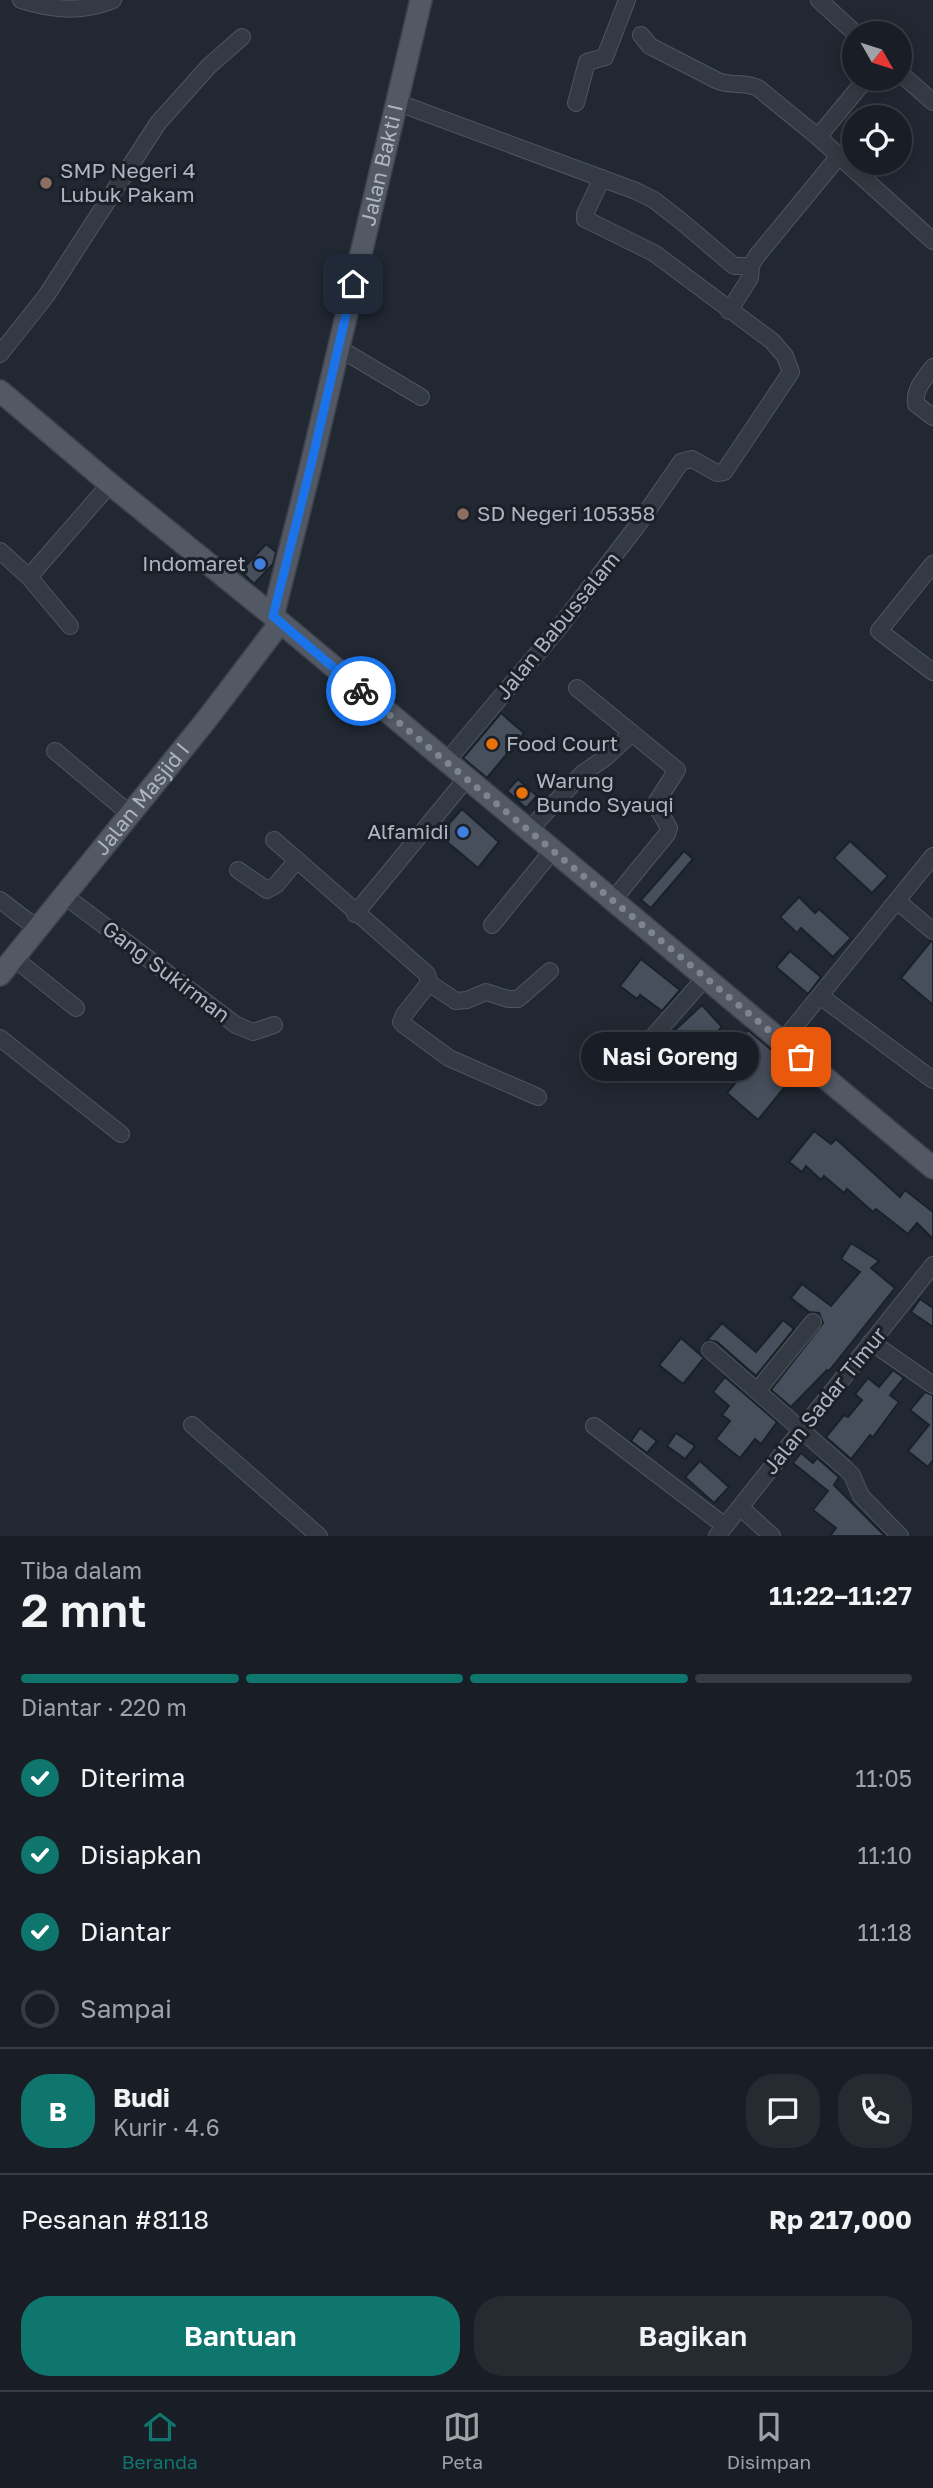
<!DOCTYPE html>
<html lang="id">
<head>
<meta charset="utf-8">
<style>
	:root { --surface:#191e26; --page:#262b32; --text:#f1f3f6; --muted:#9fa2a7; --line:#373c43; --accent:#0f766e }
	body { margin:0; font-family:"Golos Text",sans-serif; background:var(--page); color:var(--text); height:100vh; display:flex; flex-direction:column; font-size:26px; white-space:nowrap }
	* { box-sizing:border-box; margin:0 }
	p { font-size:23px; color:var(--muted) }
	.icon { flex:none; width:38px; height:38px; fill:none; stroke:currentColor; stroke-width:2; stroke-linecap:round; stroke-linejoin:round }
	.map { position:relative; height:1536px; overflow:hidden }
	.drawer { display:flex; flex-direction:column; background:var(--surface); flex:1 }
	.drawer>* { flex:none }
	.needle { width:46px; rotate:129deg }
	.fabs { position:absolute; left:842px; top:21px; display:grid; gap:14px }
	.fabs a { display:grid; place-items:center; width:70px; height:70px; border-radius:50%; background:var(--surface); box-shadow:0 4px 18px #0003,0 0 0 2px var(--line); font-size:35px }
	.pin { position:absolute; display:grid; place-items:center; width:60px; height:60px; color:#fff; margin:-30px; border-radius:14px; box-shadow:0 4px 10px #0006 }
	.courier { position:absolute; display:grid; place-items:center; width:70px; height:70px; margin:-35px; border:5px solid #1a73e8; border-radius:50%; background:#fff; color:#222; box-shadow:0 2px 9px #0007 }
	.bubble { position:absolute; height:49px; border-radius:24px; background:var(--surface); box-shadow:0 4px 18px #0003,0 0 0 2px var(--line); font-size:23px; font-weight:600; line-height:49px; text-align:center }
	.head em { font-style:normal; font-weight:600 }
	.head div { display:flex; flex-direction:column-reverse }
	.head { display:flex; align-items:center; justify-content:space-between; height:119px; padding:0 21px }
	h1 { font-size:46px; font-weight:600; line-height:52px }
	.bar { display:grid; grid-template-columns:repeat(4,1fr); gap:10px 7px; align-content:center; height:84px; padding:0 21px }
	.bar i { height:9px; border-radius:5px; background:var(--line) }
	.bar .active { background:var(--accent) }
	.bar p { grid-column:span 4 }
	.line { display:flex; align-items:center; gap:18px; padding:0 21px; border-top:2px solid var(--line) }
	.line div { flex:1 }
	.round { display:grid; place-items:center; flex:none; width:74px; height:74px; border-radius:28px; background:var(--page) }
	ol { padding:0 21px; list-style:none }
	li { display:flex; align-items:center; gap:21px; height:77px }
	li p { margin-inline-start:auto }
	li .icon { padding:7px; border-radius:50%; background:var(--accent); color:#fff; stroke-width:4 }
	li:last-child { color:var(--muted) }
	li i { width:38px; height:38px; border:4px solid var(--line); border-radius:50% }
	.action { display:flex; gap:14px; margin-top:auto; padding:14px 21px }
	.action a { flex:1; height:80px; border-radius:28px; background:var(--accent); color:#fff; font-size:28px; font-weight:600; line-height:80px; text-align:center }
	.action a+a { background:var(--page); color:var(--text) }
	.tabs { display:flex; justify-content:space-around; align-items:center; height:98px; border-top:2px solid var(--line); background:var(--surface); font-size:19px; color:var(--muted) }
	.tabs a { display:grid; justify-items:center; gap:4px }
	.tabs .active { color:var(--accent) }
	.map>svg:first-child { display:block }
	.building { fill:#474f5c; stroke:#1b212a; stroke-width:2 }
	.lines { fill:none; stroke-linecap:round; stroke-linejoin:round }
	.minor-casing { stroke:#4e555e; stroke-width:18 }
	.major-casing { stroke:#3d434d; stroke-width:24 }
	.minor { stroke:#343a43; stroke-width:16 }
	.major { stroke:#525964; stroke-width:21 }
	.done { stroke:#7d848e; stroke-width:7; stroke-dasharray:0 12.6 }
	.route { stroke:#1a73e8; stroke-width:9 }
	.education-dot { fill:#8d6e63; stroke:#1a1f28; stroke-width:2.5 }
	.shop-dot { fill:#3f7fe0; stroke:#1a1f28; stroke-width:2.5 }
	.food-dot { fill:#e8710a; stroke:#1a1f28; stroke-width:2.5 }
	.labels { text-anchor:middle; stroke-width:6; stroke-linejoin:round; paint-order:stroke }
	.street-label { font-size:21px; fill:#aeb5c0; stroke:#1a1f28 }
	.poi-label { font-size:21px; fill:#aeb5c0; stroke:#1a1f28; text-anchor:start }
</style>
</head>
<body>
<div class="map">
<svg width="933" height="1536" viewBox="0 0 933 1536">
	<rect width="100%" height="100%" fill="#212832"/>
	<g class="building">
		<path d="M266,544L276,552L273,564L254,584L241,571Z"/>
		<path d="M501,713L524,733L487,778L463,758Z"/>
		<path d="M518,779L537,796L526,808L507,791Z"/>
		<path d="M462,809L499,842L478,868L439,835Z"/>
		<path d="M850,841L888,876L872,893L834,858Z"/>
		<path d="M684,851L693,859L651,908L641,900Z"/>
		<path d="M799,897L815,913L819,909L851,938L833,957L801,928L797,933L780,917Z"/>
		<path d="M931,941H933V1005L901,978Z"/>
		<path d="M790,951L821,977L808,994L776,967Z"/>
		<path d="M641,959L680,990L662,1011L640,995L637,999L620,986Z"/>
		<path d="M702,1005L722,1027L691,1056L693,1057L671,1083L644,1059Z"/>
		<path d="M748,1030L786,1062L781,1068L792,1078L758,1120L727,1093L750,1065L731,1048Z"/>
		<path d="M632,1038L648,1053L627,1076L611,1061Z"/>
		<path d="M814,1131L831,1144L836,1139L900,1197L905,1190L933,1212V1239L917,1223L908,1234L876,1209L873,1212L847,1189L844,1193L824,1176L821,1180L806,1166L802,1172L789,1162Z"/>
		<path d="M851,1243L879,1261L871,1268L895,1288L829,1371L827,1370L791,1407L771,1390L823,1323L819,1313L809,1312L791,1298L802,1284L831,1306L860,1272L841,1259Z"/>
		<path d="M920,1299L933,1308V1327L911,1312Z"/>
		<path d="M783,1320L794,1329L756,1376L717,1342L707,1340L722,1323L756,1352Z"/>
		<path d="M681,1338L704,1358L683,1384L659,1365Z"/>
		<path d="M893,1370L904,1378L890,1395L899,1402L873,1437L870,1435L851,1459L826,1437L844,1415L848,1417L862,1400L855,1394L868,1378L879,1387Z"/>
		<path d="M725,1377L777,1422L761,1444L755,1439L740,1458L716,1439L730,1421L722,1415L729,1406L713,1392Z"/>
		<path d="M925,1392L933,1395V1460L928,1467L908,1451L929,1425L910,1410Z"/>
		<path d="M640,1428L657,1441L647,1453L631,1441Z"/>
		<path d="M676,1433L695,1446L685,1459L667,1446Z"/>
		<path d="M801,1453L813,1463L817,1458L839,1477L834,1485L885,1536H830L836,1528L813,1510L828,1491L793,1463Z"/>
		<path d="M700,1461L729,1487L714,1503L685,1477Z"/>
	</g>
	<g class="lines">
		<defs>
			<g id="minor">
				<path d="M21,0C51,10 83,13 113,0"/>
				<path d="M819,0L855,33"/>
				<path d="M641,35L650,46L716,80C730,87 744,81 758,88L818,137L933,241"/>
				<path d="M900,73L933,102"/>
				<path d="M396,102L636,191L654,200L681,221L734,266H751"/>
				<path d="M576,103L587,62L605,57L627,0"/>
				<path d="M818,137L866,79"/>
				<path d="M729,311L750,278L751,266L756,257L839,156"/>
				<path d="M337,347L421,397"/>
				<path d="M0,354L46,296L158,123L209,66L242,37"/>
				<path d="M933,367C925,378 914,389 916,404L933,417"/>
				<path d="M0,551L29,577L110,484"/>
				<path d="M933,564L879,631L933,672"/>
				<path d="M29,577L70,626"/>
				<path d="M577,688L677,770L657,801V807L669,828L667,834L613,900"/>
				<path d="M55,751L130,814"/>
				<path d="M446,762L558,629L637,526L681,462L692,459L717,473L724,472L791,372L785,356L772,341L654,253L585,219V214L602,178"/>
				<path d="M529,830L583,773L605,758L631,734"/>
				<path d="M274,840L297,860"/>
				<path d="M238,870L267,890L276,885L297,860L427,974L429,983L404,1015L401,1022L404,1025L449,1058L538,1097"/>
				<path d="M65,896L236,1025L253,1032L274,1025"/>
				<path d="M0,900L38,929"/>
				<path d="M897,901L933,931"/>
				<path d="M355,914L466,779"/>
				<path d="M492,925L553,850"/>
				<path d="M14,958L76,1008"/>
				<path d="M429,983L456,1001L467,1000L486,992L508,999H518L550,971"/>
				<path d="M820,996L933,1080"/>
				<path d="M0,1038L121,1134"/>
				<path d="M649,1041L706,977"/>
				<path d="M783,1041L933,856"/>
				<path d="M871,1342L933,1385"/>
				<path d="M710,1350L846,1469L852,1475L861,1496L900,1536"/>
				<path d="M757,1391L813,1322"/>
				<path d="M192,1425L319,1536"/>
				<path d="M594,1426L725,1526"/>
				<path d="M740,1507L772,1536"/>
				<path d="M717,1536L933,1265"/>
			</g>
			<g id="major">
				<path d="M0,391L110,484L273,616L933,1168"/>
				<path id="s1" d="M273,616L311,465L421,0"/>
				<path id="s2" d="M0,975L207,719L280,623"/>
			</g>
		</defs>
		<use href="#minor" class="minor-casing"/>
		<use href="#major" class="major-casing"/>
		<use href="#minor" class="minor"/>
		<use href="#major" class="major"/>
	</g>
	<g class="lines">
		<path class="done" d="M361,691L801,1057"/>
		<path class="route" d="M353,284L311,465L273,616L361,691"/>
	</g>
	<g class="education-dot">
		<circle cx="46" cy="183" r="7"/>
		<circle cx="463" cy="514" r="7"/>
	</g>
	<g class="shop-dot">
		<circle cx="260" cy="564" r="7"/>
		<circle cx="463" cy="832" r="7"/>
	</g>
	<g class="food-dot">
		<circle cx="492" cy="744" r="7"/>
		<circle cx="522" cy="793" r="7"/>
	</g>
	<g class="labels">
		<g class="street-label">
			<text dy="7" stroke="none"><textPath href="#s1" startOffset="464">Jalan Bakti I</textPath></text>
			<text transform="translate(558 626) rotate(-51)" y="7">Jalan Babussalam</text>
			<text dy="7" stroke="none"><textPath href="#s2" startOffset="226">Jalan Masjid I</textPath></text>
			<text transform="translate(166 972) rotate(37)" y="7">Gang Sukirman</text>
			<text transform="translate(825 1401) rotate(-51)" y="7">Jalan Sadar Timur</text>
		</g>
		<g class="poi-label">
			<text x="60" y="178">SMP Negeri 4<tspan x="60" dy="24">Lubuk Pakam</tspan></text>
			<text x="477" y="521">SD Negeri 105358</text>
			<text x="246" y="571" text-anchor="end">Indomaret</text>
			<text x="506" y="751">Food Court</text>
			<text x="536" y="788">Warung<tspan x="536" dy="24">Bundo Syauqi</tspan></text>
			<text x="449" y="839" text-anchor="end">Alfamidi</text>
		</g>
	</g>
</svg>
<div class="fabs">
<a><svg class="needle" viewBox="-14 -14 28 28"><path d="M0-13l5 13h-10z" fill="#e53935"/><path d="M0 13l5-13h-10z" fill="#9fa2a7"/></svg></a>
<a><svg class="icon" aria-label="locate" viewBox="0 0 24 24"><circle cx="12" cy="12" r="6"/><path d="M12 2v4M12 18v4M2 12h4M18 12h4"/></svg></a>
</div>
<div class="pin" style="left:801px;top:1057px;background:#ea580c"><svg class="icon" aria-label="bag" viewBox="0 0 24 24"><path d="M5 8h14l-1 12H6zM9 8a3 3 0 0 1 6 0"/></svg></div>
<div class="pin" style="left:353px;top:284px;background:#1f2937"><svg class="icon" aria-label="home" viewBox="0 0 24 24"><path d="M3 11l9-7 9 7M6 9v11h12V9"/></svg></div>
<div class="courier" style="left:361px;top:691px"><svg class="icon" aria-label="bike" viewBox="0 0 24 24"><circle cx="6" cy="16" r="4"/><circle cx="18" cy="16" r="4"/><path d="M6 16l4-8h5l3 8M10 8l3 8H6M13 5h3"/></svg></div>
<div class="bubble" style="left:581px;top:1032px;width:178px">Nasi Goreng</div>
</div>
<section class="drawer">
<div class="head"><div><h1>2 mnt</h1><p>Tiba dalam</p></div><em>11:22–11:27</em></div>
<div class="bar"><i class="active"></i><i class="active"></i><i class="active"></i><i></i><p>Diantar · 220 m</p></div>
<ol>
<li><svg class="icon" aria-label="check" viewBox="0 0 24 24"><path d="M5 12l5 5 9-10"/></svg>Diterima<p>11:05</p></li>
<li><svg class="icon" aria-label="check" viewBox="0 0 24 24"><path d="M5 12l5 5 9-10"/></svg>Disiapkan<p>11:10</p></li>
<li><svg class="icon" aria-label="check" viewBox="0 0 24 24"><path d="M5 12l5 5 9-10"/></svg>Diantar<p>11:18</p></li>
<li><i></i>Sampai</li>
</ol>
<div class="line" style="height:126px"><b class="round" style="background:var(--accent);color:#fff">B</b><div><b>Budi</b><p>Kurir · 4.6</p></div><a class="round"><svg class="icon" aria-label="chat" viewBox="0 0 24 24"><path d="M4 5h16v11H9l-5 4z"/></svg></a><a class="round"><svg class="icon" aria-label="phone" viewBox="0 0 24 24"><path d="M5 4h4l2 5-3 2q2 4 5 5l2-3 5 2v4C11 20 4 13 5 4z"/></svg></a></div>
<div class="line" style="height:91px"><div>Pesanan #8118</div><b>Rp 217,000</b></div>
<div class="action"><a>Bantuan</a><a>Bagikan</a></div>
</section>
<nav class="tabs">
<a class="active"><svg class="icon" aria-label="home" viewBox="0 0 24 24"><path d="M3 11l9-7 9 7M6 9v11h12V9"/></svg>Beranda</a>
<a><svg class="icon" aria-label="map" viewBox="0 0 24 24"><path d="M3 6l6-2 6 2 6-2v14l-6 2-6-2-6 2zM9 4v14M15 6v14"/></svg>Peta</a>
<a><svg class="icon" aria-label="saved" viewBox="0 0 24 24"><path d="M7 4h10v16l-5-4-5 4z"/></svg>Disimpan</a>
</nav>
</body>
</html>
